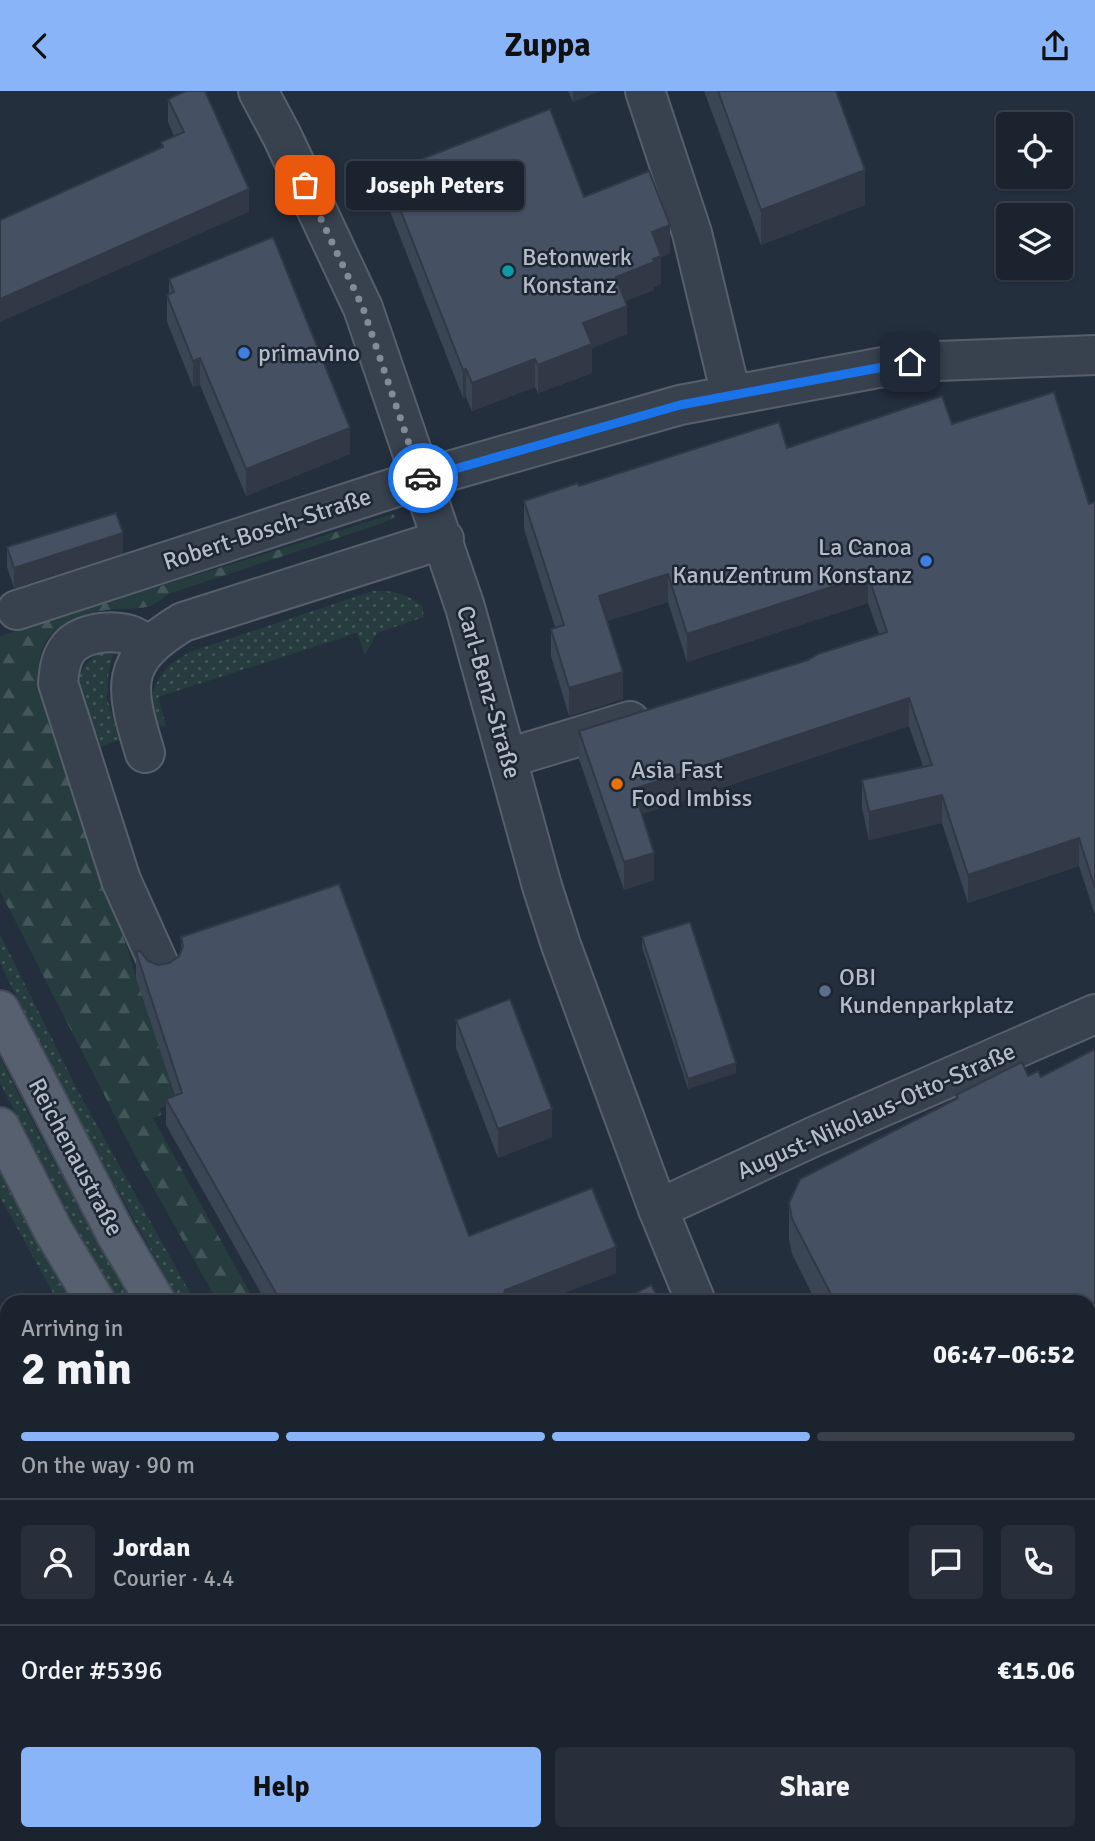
<!DOCTYPE html>
<html lang="en">
<head>
<meta charset="utf-8">
<style>
	:root { --surface:#1b232e; --page:#282f3a; --text:#f1f3f6; --muted:#a0a4aa; --line:#39404a; --accent:#8ab4f8 }
	body { margin:0; font-family:Signika,sans-serif; background:var(--page); color:var(--text); height:100vh; display:flex; flex-direction:column; font-size:26px; white-space:nowrap }
	* { box-sizing:border-box; margin:0 }
	p { font-size:23px; color:var(--muted) }
	.icon { flex:none; width:38px; height:38px; fill:none; stroke:currentColor; stroke-width:2; stroke-linecap:round; stroke-linejoin:round }
	.map { position:relative; flex:1; overflow:hidden }
	.sheet { position:absolute; left:0px; top:1204px; width:1096px; height:546px; display:flex; flex-direction:column; background:var(--surface); border-radius:21px 21px 0 0; box-shadow:0 2px 5px #0004,0 0 0 2px var(--line) }
	.sheet>* { flex:none }
	.buttons { position:absolute; left:996px; top:21px; display:grid; gap:14px }
	.buttons a { display:grid; place-items:center; width:77px; height:77px; border-radius:7px; background:var(--surface); box-shadow:0 2px 5px #0004,0 0 0 2px var(--line); font-size:35px }
	.pin { position:absolute; display:grid; place-items:center; width:60px; height:60px; color:#fff; margin:-30px; border-radius:14px; box-shadow:0 4px 10px #0006 }
	.courier { position:absolute; display:grid; place-items:center; width:70px; height:70px; margin:-35px; border:5px solid #1a73e8; border-radius:50%; background:#fff; color:#222; box-shadow:0 2px 9px #0007 }
	.bubble { position:absolute; height:49px; border-radius:7px; background:var(--surface); box-shadow:0 2px 5px #0004,0 0 0 2px var(--line); font-size:23px; font-weight:700; line-height:49px; text-align:center }
	.overview em { font-style:normal; font-weight:700 }
	.overview div { display:flex; flex-direction:column-reverse }
	.overview { display:flex; align-items:center; justify-content:space-between; height:119px; padding:0 21px }
	h1 { font-size:46px; font-weight:700; line-height:52px }
	.bar { display:grid; grid-template-columns:repeat(4,1fr); gap:10px 7px; align-content:center; height:84px; padding:0 21px }
	.bar i { height:9px; border-radius:5px; background:var(--line) }
	.bar .current { background:var(--accent) }
	.bar p { grid-column:span 4 }
	.line { display:flex; align-items:center; gap:18px; padding:0 21px; border-top:2px solid var(--line) }
	.line div { flex:1 }
	.round { display:grid; place-items:center; flex:none; width:74px; height:74px; border-radius:7px; background:var(--page) }
	.cta { display:flex; gap:14px; margin-top:auto; padding:14px 21px }
	.cta a { flex:1; height:80px; border-radius:7px; background:var(--accent); color:#111; font-size:28px; font-weight:700; line-height:80px; text-align:center }
	.cta a+a { background:var(--page); color:var(--text) }
	header { display:flex; justify-content:space-between; align-items:center; height:91px; padding:0 21px; background:var(--accent); color:#111; font-size:32px; font-weight:700 }
	.map>svg:first-child { display:block }
	.grass { fill:url(#grass-dots) }
	.forest { fill:url(#forest-firs) }
	.lines { fill:none; stroke-linecap:round; stroke-linejoin:round }
	.minor-casing { stroke:#565f6c; stroke-width:42 }
	.major-casing { stroke:#414a57; stroke-width:42 }
	.minor { stroke:#38414e; stroke-width:38 }
	.major { stroke:#56606e; stroke-width:38 }
	.wall { fill:#3b4654 }
	.shaded-wall { fill:#303945 }
	.building { fill:#455162; stroke:#303945; stroke-width:2 }
	.done { stroke:#828b98; stroke-width:7; stroke-dasharray:0 12.6 }
	.route { stroke:#1a73e8; stroke-width:9 }
	.culture-dot { fill:#0f9aa8; stroke:#1d2633; stroke-width:2.5 }
	.shop-dot { fill:#3f7fe0; stroke:#1d2633; stroke-width:2.5 }
	.food-dot { fill:#e8710a; stroke:#1d2633; stroke-width:2.5 }
	.service-dot { fill:#5c6f8a; stroke:#1d2633; stroke-width:2.5 }
	.labels { text-anchor:middle; stroke-width:5; stroke-linejoin:round; paint-order:stroke }
	.poi-label { font-size:24px; fill:#b4bcc9; stroke:#1d2633; text-anchor:start }
	.street-label { font-size:24px; fill:#b4bcc9; stroke:#1d2633 }
</style>
</head>
<body>
<header><svg class="icon" aria-label="back" viewBox="0 0 24 24"><path d="M15 5l-7 7 7 7"/></svg>Zuppa<svg class="icon" aria-label="share" viewBox="0 0 24 24"><path d="M12 15V3M7 8l5-5 5 5M5 13v7h14v-7"/></svg></header>
<div class="map">
<svg width="1095" height="1750" viewBox="0 0 1095 1750">
	<defs>
		<pattern id="grass-dots" width="8" height="8" patternUnits="userSpaceOnUse" patternTransform="scale(1.75)"><rect width="8" height="8" fill="#263c3f"/><path d="M2 2h.1M6 6h.1" fill="none" stroke="#435659" stroke-width="1.8" stroke-linecap="round"/></pattern>
		<pattern id="forest-firs" width="22" height="20" patternUnits="userSpaceOnUse" patternTransform="scale(1.75)"><rect width="22" height="20" fill="#263c3f"/><path d="M5 1l3.5 6h-7zM16 11l3.5 6h-7z" fill="#435659"/></pattern>
	</defs>
	<rect width="100%" height="100%" fill="#242f3e"/>
	<g class="grass">
		<path d="M373,500C391,499 408,503 422,515L424,526L377,542L365,564L357,542L158,606L166,635L162,636C142,619 154,588 171,573C176,568 184,565 190,561Z"/>
		<path d="M106,560L113,562L108,586L107,607L119,649L94,658C84,623 59,578 106,560Z"/>
		<path d="M0,843L78,1000L195,1211H180L173,1199L66,1005L0,872Z"/>
		<path d="M0,967L42,1049L133,1211H118L86,1156L0,992Z"/>
		<path d="M0,1081L71,1211H58L0,1106Z"/>
	</g>
	<path class="forest" d="M393,423L395,426L377,434L168,503C145,525 128,514 101,520C63,528 34,544 40,587L177,1012L160,1017L161,1024L153,1027L255,1211H218L138,1070L0,800V545Z"/>
	<g class="lines">
		<defs>
			<g id="minor">
				<path d="M258,0L282,45L363,217L465,516L542,795L561,854L658,1118L696,1211"/>
				<path d="M645,0L692,142L731,304"/>
				<path d="M17,519L421,388L680,314L910,271L1095,264"/>
				<path d="M150,554C144,551 137,547 130,544C110,538 79,542 67,559C60,569 59,581 58,592L121,789L161,878"/>
				<path d="M145,662C125,596 118,570 183,531L444,448"/>
				<path d="M508,667L630,630"/>
				<path d="M658,1118L813,1046L1095,923"/>
				<path d="M0,1733L7,1726"/>
				<path d="M1032,1743L1038,1750"/>
			</g>
			<g id="major">
				<path d="M0,919L116,1143L156,1211"/>
				<path d="M0,1036L54,1141L96,1211"/>
				<path d="M498,1743L505,1750"/>
				<path d="M583,1743L590,1750"/>
			</g>
		</defs>
		<use href="#minor" class="minor-casing"/>
		<use href="#major" class="major-casing"/>
		<use href="#minor" class="minor"/>
		<use href="#major" class="major"/>
	</g>
	<g class="wall">
		<path d="M568,0H600L573,11Z"/>
		<path d="M704,0H836L865,114L761,154Z"/>
		<path d="M168,8L249,121L161,57V51L174,45L168,31Z"/>
		<path d="M386,82L584,106L670,162L661,166V193L654,196V199L625,210L627,243L592,257V282L538,302L535,296L472,320L466,306L463,307L386,110Z"/>
		<path d="M169,188L350,363L246,405L200,294L193,296L167,231V204L169,203Z"/>
		<path d="M952,333L1089,413L1095,411V824L1079,775L968,812L942,732L869,749L862,717V689L923,675L909,635L642,723L654,789L624,799L579,668V640L808,569L879,543L868,512L687,571L668,511L607,530L623,608L569,625L551,565V538L555,536L524,438V410L579,395L787,357Z"/>
		<path d="M7,456L123,462L14,497L7,476Z"/>
		<path d="M181,846L469,1145L616,1182L540,1211H266L166,1034V1008L175,1005L136,887V861L148,870L158,874L169,872L179,865L181,858Z"/>
		<path d="M642,846L736,982L688,998L642,856Z"/>
		<path d="M456,929L552,1046L498,1067L456,957Z"/>
		<path d="M1095,958V1510L1088,1502V1211H816L792,1163L789,1148V1112L956,1008V1004L1028,985L1041,986Z"/>
		<path d="M757,1743H1001L1007,1750H762Z"/>
	</g>
	<g class="shaded-wall">
		<path d="M573,0H600L573,11Z"/>
		<path d="M865,79V114L761,154V119Z"/>
		<path d="M249,98V121L0,231V208Z"/>
		<path d="M670,134V162L661,166V193L654,196V199L616,214V186L652,141Z"/>
		<path d="M627,215V243L592,257V282L538,302V274L583,232Z"/>
		<path d="M200,267V294L193,296V270Z"/>
		<path d="M535,268V296L472,320V292Z"/>
		<path d="M466,278V306L463,307V279Z"/>
		<path d="M350,337V363L246,405V378Z"/>
		<path d="M123,442V462L14,497V477Z"/>
		<path d="M668,483V511L599,532V505Z"/>
		<path d="M868,484V512L687,571V543Z"/>
		<path d="M623,581V608L569,625V597Z"/>
		<path d="M909,607V635L634,726V698Z"/>
		<path d="M942,704V732L869,749V721Z"/>
		<path d="M1079,747V775L968,812V784Z"/>
		<path d="M654,762V789L624,799V771Z"/>
		<path d="M736,972V982L688,998V988Z"/>
		<path d="M552,1018V1046L498,1067V1038Z"/>
		<path d="M616,1156V1182L540,1211H502L505,1199Z"/>
		<path d="M7,1353V1376L0,1383V1360Z"/>
		<rect x="766" y="1743" width="4" height="7"/>
	</g>
	<g class="building">
		<path d="M186,0H205L249,98L0,208V129L163,56L161,51L184,41L168,8Z"/>
		<path d="M718,0H836L865,79L761,119Z"/>
		<path d="M550,18L584,106L649,80L670,134L652,141L661,165L653,168L654,171L616,186L627,215L583,232L592,253L538,274L535,268L472,292L466,278L463,279L386,82Z"/>
		<path d="M273,146L350,337L246,378L200,267L193,270L167,204L174,201L169,188Z"/>
		<path d="M1054,301L1089,413L1095,411V797L1079,747L968,784L942,704L869,721L862,689L932,674L909,607L634,698L654,762L624,771L579,640L808,569L818,563L887,541L868,484L687,543L668,483L599,505L623,581L569,597L551,538L564,534L524,410L578,392L579,395L779,331L787,357L942,305L952,333Z"/>
		<path d="M116,422L123,442L14,477L7,456Z"/>
		<path d="M339,793L469,1145L592,1097L616,1156L505,1199L502,1211H281L166,1008L182,1002L136,861L140,860L148,870L158,874L169,872L179,865L183,855L181,846Z"/>
		<path d="M690,831L736,972L688,988L642,846Z"/>
		<path d="M510,908L552,1018L498,1038L456,929Z"/>
		<path d="M1095,958V1474L1088,1466V1211H835L792,1128L789,1112L800,1088L958,1007L956,1004L1022,971L1028,985L1038,980L1041,986Z"/>
		<path d="M651,1194L661,1211H619Z"/>
		<path d="M0,1275L7,1282V1353L0,1360Z"/>
		<path d="M88,1743H266L273,1750H81Z"/>
		<path d="M307,1743H351L358,1750H300Z"/>
		<path d="M783,1743H1001L1007,1750H790Z"/>
	</g>
	<g class="lines">
		<path class="done" d="M305,94L363,217L421,388L423,387"/>
		<path class="route" d="M423,387L680,314L910,271"/>
	</g>
	<circle class="culture-dot" cx="508" cy="180" r="7"/>
	<g class="shop-dot">
		<circle cx="244" cy="262" r="7"/>
		<circle cx="926" cy="470" r="7"/>
	</g>
	<circle class="food-dot" cx="617" cy="693" r="7"/>
	<circle class="service-dot" cx="825" cy="900" r="7"/>
	<g class="labels">
		<g class="poi-label">
			<text x="522" y="174">Betonwerk<tspan x="522" dy="28">Konstanz</tspan></text>
			<text x="258" y="270">primavino</text>
			<text x="912" y="464" text-anchor="end">La Canoa<tspan x="912" dy="28">KanuZentrum Konstanz</tspan></text>
			<text x="631" y="687">Asia Fast<tspan x="631" dy="28">Food Imbiss</tspan></text>
			<text x="839" y="894">OBI<tspan x="839" dy="28">Kundenparkplatz</tspan></text>
		</g>
		<g class="street-label">
			<text transform="translate(267 438) rotate(-18)" y="8">Robert-Bosch-Straße</text>
			<text transform="translate(489 601) rotate(74)" y="8">Carl-Benz-Straße</text>
			<text transform="translate(876 1020) rotate(-24)" y="8">August-Nikolaus-Otto-Straße</text>
			<text transform="translate(76 1066) rotate(62)" y="8">Reichenaustraße</text>
		</g>
	</g>
</svg>
<div class="buttons">
<a><svg class="icon" aria-label="locate" viewBox="0 0 24 24"><circle cx="12" cy="12" r="6"/><path d="M12 2v4M12 18v4M2 12h4M18 12h4"/></svg></a>
<a><svg class="icon" aria-label="layers" viewBox="0 0 24 24"><path d="M12 4l9 5-9 5-9-5zM3 14l9 5 9-5"/></svg></a>
</div>
<div class="pin" style="left:305px;top:94px;background:#ea580c"><svg class="icon" aria-label="bag" viewBox="0 0 24 24"><path d="M5 8h14l-1 12H6zM9 8a3 3 0 0 1 6 0"/></svg></div>
<div class="pin" style="left:910px;top:271px;background:#1f2937"><svg class="icon" aria-label="home" viewBox="0 0 24 24"><path d="M3 11l9-7 9 7M6 9v11h12V9"/></svg></div>
<div class="courier" style="left:423px;top:387px"><svg class="icon" aria-label="car" viewBox="0 0 24 24"><path d="M5 17H2v-5l4-1 3-4h7l3 4 3 1v5h-3M9 17h6M6 11h13"/><circle cx="7" cy="17" r="2"/><circle cx="17" cy="17" r="2"/></svg></div>
<div class="bubble" style="left:346px;top:70px;width:178px">Joseph Peters</div>
<section class="sheet">
<div class="overview"><div><h1>2 min</h1><p>Arriving in</p></div><em>06:47–06:52</em></div>
<div class="bar"><i class="current"></i><i class="current"></i><i class="current"></i><i></i><p>On the way · 90 m</p></div>
<div class="line" style="height:126px"><a class="round"><svg class="icon" aria-label="person" viewBox="0 0 24 24"><circle cx="12" cy="8" r="4"/><path d="M4 21q1-7 8-7t8 7"/></svg></a><div><b>Jordan</b><p>Courier · 4.4</p></div><a class="round"><svg class="icon" aria-label="chat" viewBox="0 0 24 24"><path d="M4 5h16v11H9l-5 4z"/></svg></a><a class="round"><svg class="icon" aria-label="phone" viewBox="0 0 24 24"><path d="M5 4h4l2 5-3 2q2 4 5 5l2-3 5 2v4C11 20 4 13 5 4z"/></svg></a></div>
<div class="line" style="height:91px"><div>Order #5396</div><b>€15.06</b></div>
<div class="cta"><a>Help</a><a>Share</a></div>
</section>
</div>
</body>
</html>
